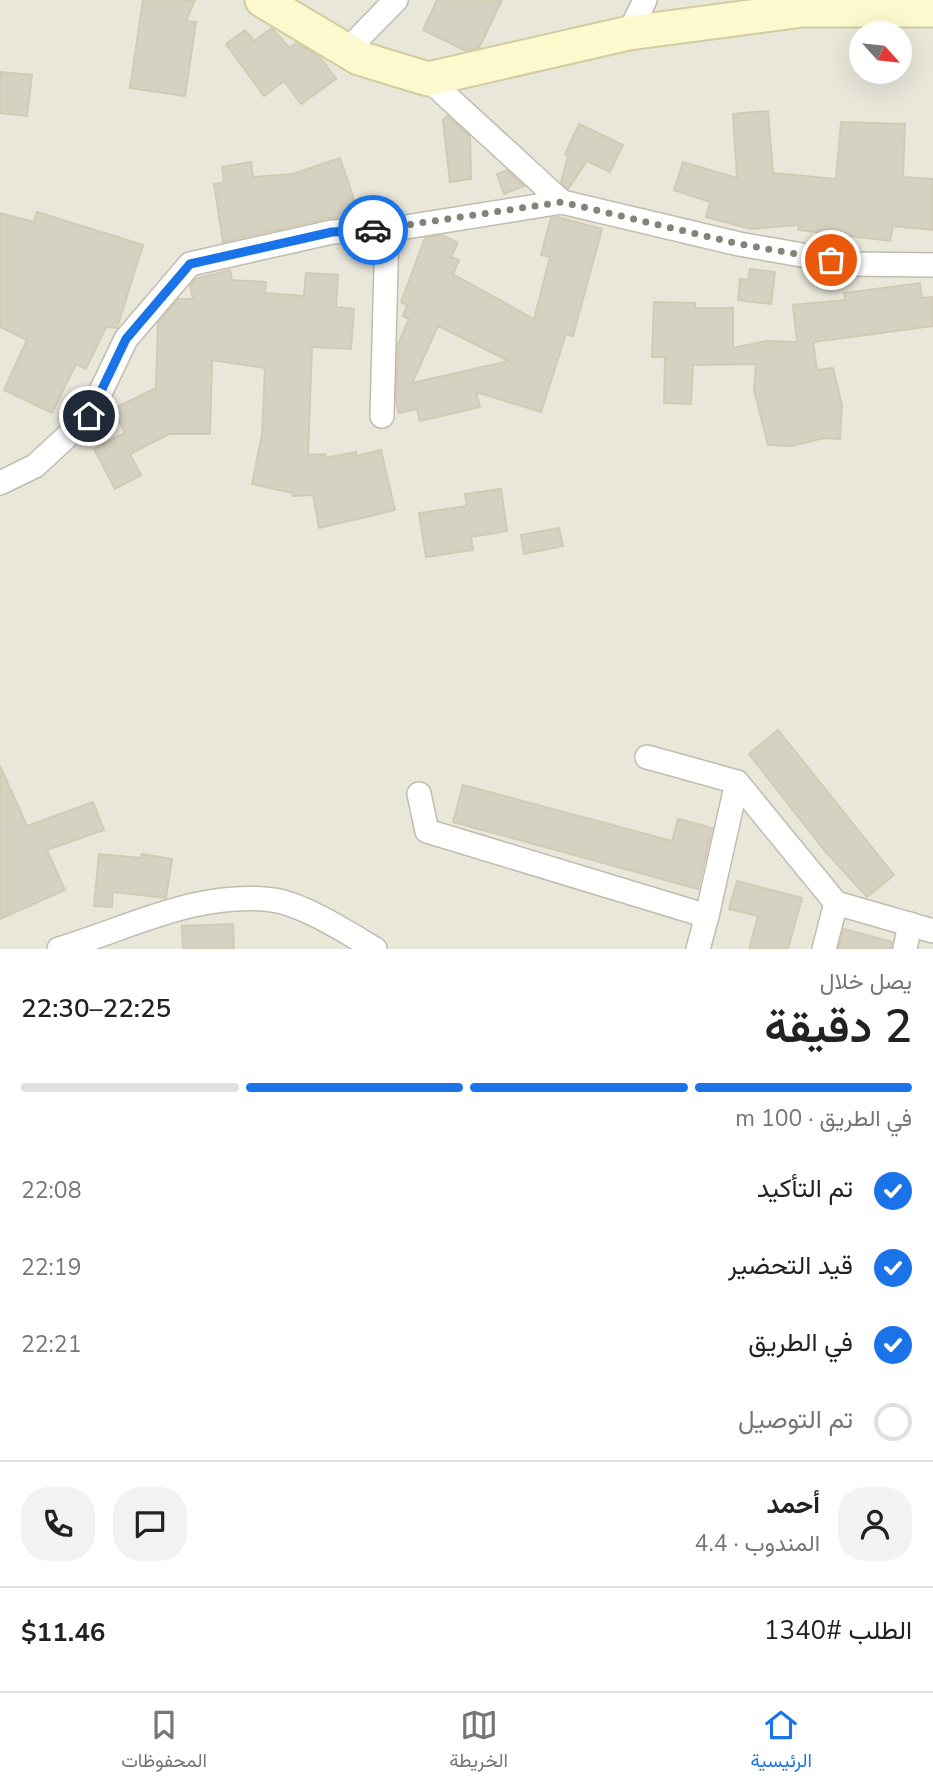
<!DOCTYPE html>
<html lang="ar">
<head>
<meta charset="utf-8">
<style>
	:root { --surface:#fff; --page:#f2f2f2; --text:#222; --muted:#767676; --line:#e0e0e0; --accent:#1a73e8 }
	body { margin:0; font-family:"Nunito Sans",Vazirmatn,sans-serif; background:var(--page); color:var(--text); direction:rtl; height:100vh; display:flex; flex-direction:column; font-size:26px; white-space:nowrap }
	* { box-sizing:border-box; margin:0 }
	p { font-size:23px; color:var(--muted) }
	.icon { flex:none; width:38px; height:38px; fill:none; stroke:currentColor; stroke-width:2; stroke-linecap:round; stroke-linejoin:round }
	.map { position:relative; height:949px; overflow:hidden; direction:ltr }
	.sheet { display:flex; flex-direction:column; background:var(--surface); flex:1 }
	.sheet>* { flex:none }
	.needle { width:46px; rotate:117deg }
	.controls { position:absolute; left:849px; top:21px; display:grid; gap:14px }
	.controls a { display:grid; place-items:center; width:63px; height:63px; border-radius:50%; background:var(--surface); box-shadow:0 7px 28px #0002; font-size:35px }
	.pin { position:absolute; display:grid; place-items:center; width:60px; height:60px; color:#fff; margin:-30px; border:4px solid #fff; border-radius:50%; box-shadow:0 2px 7px #0007 }
	.courier { position:absolute; display:grid; place-items:center; width:70px; height:70px; margin:-35px; border:5px solid #1a73e8; border-radius:50%; background:#fff; color:#222; box-shadow:0 2px 9px #0007 }
	.headline em { font-style:normal; font-weight:600 }
	.headline div { display:flex; flex-direction:column-reverse }
	.headline { display:flex; align-items:center; justify-content:space-between; height:119px; padding:0 21px }
	h1 { font-size:46px; font-weight:600; line-height:52px }
	.bar { display:grid; grid-template-columns:repeat(4,1fr); gap:10px 7px; align-content:center; height:84px; padding:0 21px }
	.bar i { height:9px; border-radius:5px; background:var(--line) }
	.bar .on { background:var(--accent) }
	.bar p { grid-column:span 4 }
	.line { display:flex; align-items:center; gap:18px; padding:0 21px; border-top:2px solid var(--line) }
	.line div { flex:1 }
	.round { display:grid; place-items:center; flex:none; width:74px; height:74px; border-radius:28px; background:var(--page) }
	ol { padding:0 21px; list-style:none }
	li { display:flex; align-items:center; gap:21px; height:77px }
	li p { margin-inline-start:auto }
	li .icon { padding:7px; border-radius:50%; background:var(--accent); color:#fff; stroke-width:4 }
	li:last-child { color:var(--muted) }
	li i { width:38px; height:38px; border:4px solid var(--line); border-radius:50% }
	.tab-bar { display:flex; justify-content:space-around; align-items:center; height:98px; border-top:2px solid var(--line); background:var(--surface); font-size:19px; color:var(--muted) }
	.tab-bar a { display:grid; justify-items:center; gap:4px }
	.tab-bar .on { color:var(--accent) }
	.map>svg:first-child { display:block }
	.residential { fill:#e9e7da; fill-rule:evenodd }
	.building { fill:#d6d2c2; stroke:#d1cbb5; stroke-width:2; fill-rule:evenodd }
	.lines { fill:none; stroke-linecap:round; stroke-linejoin:round }
	.street-casing { stroke:#c0bdaf; stroke-width:26 }
	.secondary-casing { stroke:#d2cd9e; stroke-width:37 }
	.street { stroke:#fff; stroke-width:23 }
	.secondary { stroke:#fcf9cf; stroke-width:33 }
	.done { stroke:#858378; stroke-width:7; stroke-dasharray:0 12.6 }
	.route { stroke:#1a73e8; stroke-width:9 }
</style>
</head>
<body>
<div class="map">
<svg width="933" height="949" viewBox="0 0 933 949">
	<rect width="100%" height="100%" fill="#f5f4ec"/>
	<path class="residential" d="M0,0H933V949H0ZM861,33H900V72H861Z"/>
	<g class="building">
		<path d="M143,0H195L186,21L196,22L185,96L130,88Z"/>
		<path d="M437,0H502L479,48L466,51L423,30Z"/>
		<path d="M272,28L289,48L296,43L320,57L336,79L301,104L284,81L264,96L226,44L245,30L254,41Z"/>
		<path d="M0,72L32,75L27,116L0,113Z"/>
		<path d="M768,111L773,173L836,179L841,122L905,124L903,177L933,179V230L893,226L890,241L798,230L799,225L751,229L706,217L710,202L674,190L683,162L737,178L733,114Z"/>
		<path d="M447,116L470,136L471,179L450,182L443,120Z"/>
		<path d="M579,124L623,145L610,172L587,161L568,189L561,182L568,156L565,154Z"/>
		<path d="M340,158L360,217L329,218L223,242L214,184L224,182L222,167L251,162L253,177L293,174Z"/>
		<path d="M507,170L524,186L504,194L497,174Z"/>
		<path d="M37,212L143,245L117,328L106,327L86,369L76,364L52,413L4,390L27,340L0,327V213L34,222Z"/>
		<path d="M557,217L602,229L573,336L566,334L541,412L476,392L480,407L420,421L417,409L399,413L396,401L398,344L409,319L403,316L407,305L401,302L425,238L442,235L458,243L451,257L459,260L453,274L534,319L550,257L541,255L551,218ZM438,326L509,361L412,383Z"/>
		<path d="M750,269L775,272L771,304L738,300L740,279L748,280Z"/>
		<path d="M230,270L232,280L266,282L265,293L304,296L306,273L338,275L336,307L354,309L351,349L312,347L308,455L325,454L326,458L356,452V456L381,450L395,510L319,528L313,495L293,496V493L252,484L262,435L265,368L212,360L210,434H169L130,454L141,475L115,489L94,449L125,433L113,409L156,388L158,323L178,299H193L190,286L195,279Z"/>
		<path d="M920,283L922,298L933,297V326L813,342L817,370L833,368L842,405L840,439L824,438L792,446L768,445L754,390L756,364L693,365L691,404L664,403L665,357H652L654,302L695,303V308H733V348L766,341L797,342L793,305L845,300L844,293Z"/>
		<path d="M501,489L507,531L471,537L473,550L426,557L419,513L467,506L465,494Z"/>
		<path d="M559,528L563,546L524,554L521,535Z"/>
		<path d="M778,730L894,875L867,897L825,851L749,754Z"/>
		<path d="M0,766L27,826L93,802L104,830L47,850L65,890L0,919Z"/>
		<path d="M463,785L672,841L678,819L712,828L698,889L453,822Z"/>
		<path d="M99,854L141,858L142,854L172,859L166,898L113,892L112,907L94,906Z"/>
		<path d="M737,881L802,898L788,949H749L758,916L729,909Z"/>
		<path d="M233,924L234,949H183L182,926Z"/>
		<path d="M844,929L892,942L891,949H838Z"/>
	</g>
	<g class="lines">
		<defs>
			<g id="street">
				<path d="M629,33L645,0"/>
				<path d="M346,51L396,0"/>
				<path d="M428,79L562,202"/>
				<path d="M382,416L387,230"/>
				<path d="M0,483L35,466L89,416L126,339L190,264L332,232L387,230L562,202L739,244L853,264L933,265"/>
				<path d="M647,757L737,782L836,903L933,931"/>
				<path d="M419,794L427,831L707,916L698,949"/>
				<path d="M707,916L737,782"/>
				<path d="M59,949C129,928 199,890 273,900C303,904 348,933 375,949"/>
				<path d="M824,949L836,903"/>
				<path d="M905,949L910,924"/>
			</g>
			<path id="secondary" d="M262,0L359,58L428,79L629,33L803,10H933"/>
		</defs>
		<use href="#street" class="street-casing"/>
		<use href="#secondary" class="secondary-casing"/>
		<use href="#street" class="street"/>
		<use href="#secondary" class="secondary"/>
	</g>
	<g class="lines">
		<path class="done" d="M373,230L562,202L739,244L831,260"/>
		<path class="route" d="M89,416L126,339L190,264L332,232L373,230"/>
	</g>
</svg>
<div class="controls">
<a><svg class="needle" viewBox="-14 -14 28 28"><path d="M0-13l5 13h-10z" fill="#e53935"/><path d="M0 13l5-13h-10z" fill="#767676"/></svg></a>
</div>
<div class="pin" style="left:831px;top:260px;background:#ea580c"><svg class="icon" aria-label="bag" viewBox="0 0 24 24"><path d="M5 8h14l-1 12H6zM9 8a3 3 0 0 1 6 0"/></svg></div>
<div class="pin" style="left:89px;top:416px;background:#1f2937"><svg class="icon" aria-label="home" viewBox="0 0 24 24"><path d="M3 11l9-7 9 7M6 9v11h12V9"/></svg></div>
<div class="courier" style="left:373px;top:230px"><svg class="icon" aria-label="car" viewBox="0 0 24 24"><path d="M5 17H2v-5l4-1 3-4h7l3 4 3 1v5h-3M9 17h6M6 11h13"/><circle cx="7" cy="17" r="2"/><circle cx="17" cy="17" r="2"/></svg></div>
</div>
<section class="sheet">
<div class="headline"><div><h1>2 دقيقة</h1><p>يصل خلال</p></div><em>22:25–22:30</em></div>
<div class="bar"><i class="on"></i><i class="on"></i><i class="on"></i><i></i><p>في الطريق · 100 m</p></div>
<ol>
<li><svg class="icon" aria-label="check" viewBox="0 0 24 24"><path d="M5 12l5 5 9-10"/></svg>تم التأكيد<p>22:08</p></li>
<li><svg class="icon" aria-label="check" viewBox="0 0 24 24"><path d="M5 12l5 5 9-10"/></svg>قيد التحضير<p>22:19</p></li>
<li><svg class="icon" aria-label="check" viewBox="0 0 24 24"><path d="M5 12l5 5 9-10"/></svg>في الطريق<p>22:21</p></li>
<li><i></i>تم التوصيل</li>
</ol>
<div class="line" style="height:126px"><a class="round"><svg class="icon" aria-label="person" viewBox="0 0 24 24"><circle cx="12" cy="8" r="4"/><path d="M4 21q1-7 8-7t8 7"/></svg></a><div><b>أحمد</b><p>المندوب · 4.4</p></div><a class="round"><svg class="icon" aria-label="chat" viewBox="0 0 24 24"><path d="M4 5h16v11H9l-5 4z"/></svg></a><a class="round"><svg class="icon" aria-label="phone" viewBox="0 0 24 24"><path d="M5 4h4l2 5-3 2q2 4 5 5l2-3 5 2v4C11 20 4 13 5 4z"/></svg></a></div>
<div class="line" style="height:91px"><div>الطلب #1340</div><b>$11.46</b></div>
</section>
<nav class="tab-bar">
<a class="on"><svg class="icon" aria-label="home" viewBox="0 0 24 24"><path d="M3 11l9-7 9 7M6 9v11h12V9"/></svg>الرئيسية</a>
<a><svg class="icon" aria-label="map" viewBox="0 0 24 24"><path d="M3 6l6-2 6 2 6-2v14l-6 2-6-2-6 2zM9 4v14M15 6v14"/></svg>الخريطة</a>
<a><svg class="icon" aria-label="saved" viewBox="0 0 24 24"><path d="M7 4h10v16l-5-4-5 4z"/></svg>المحفوظات</a>
</nav>
</body>
</html>
